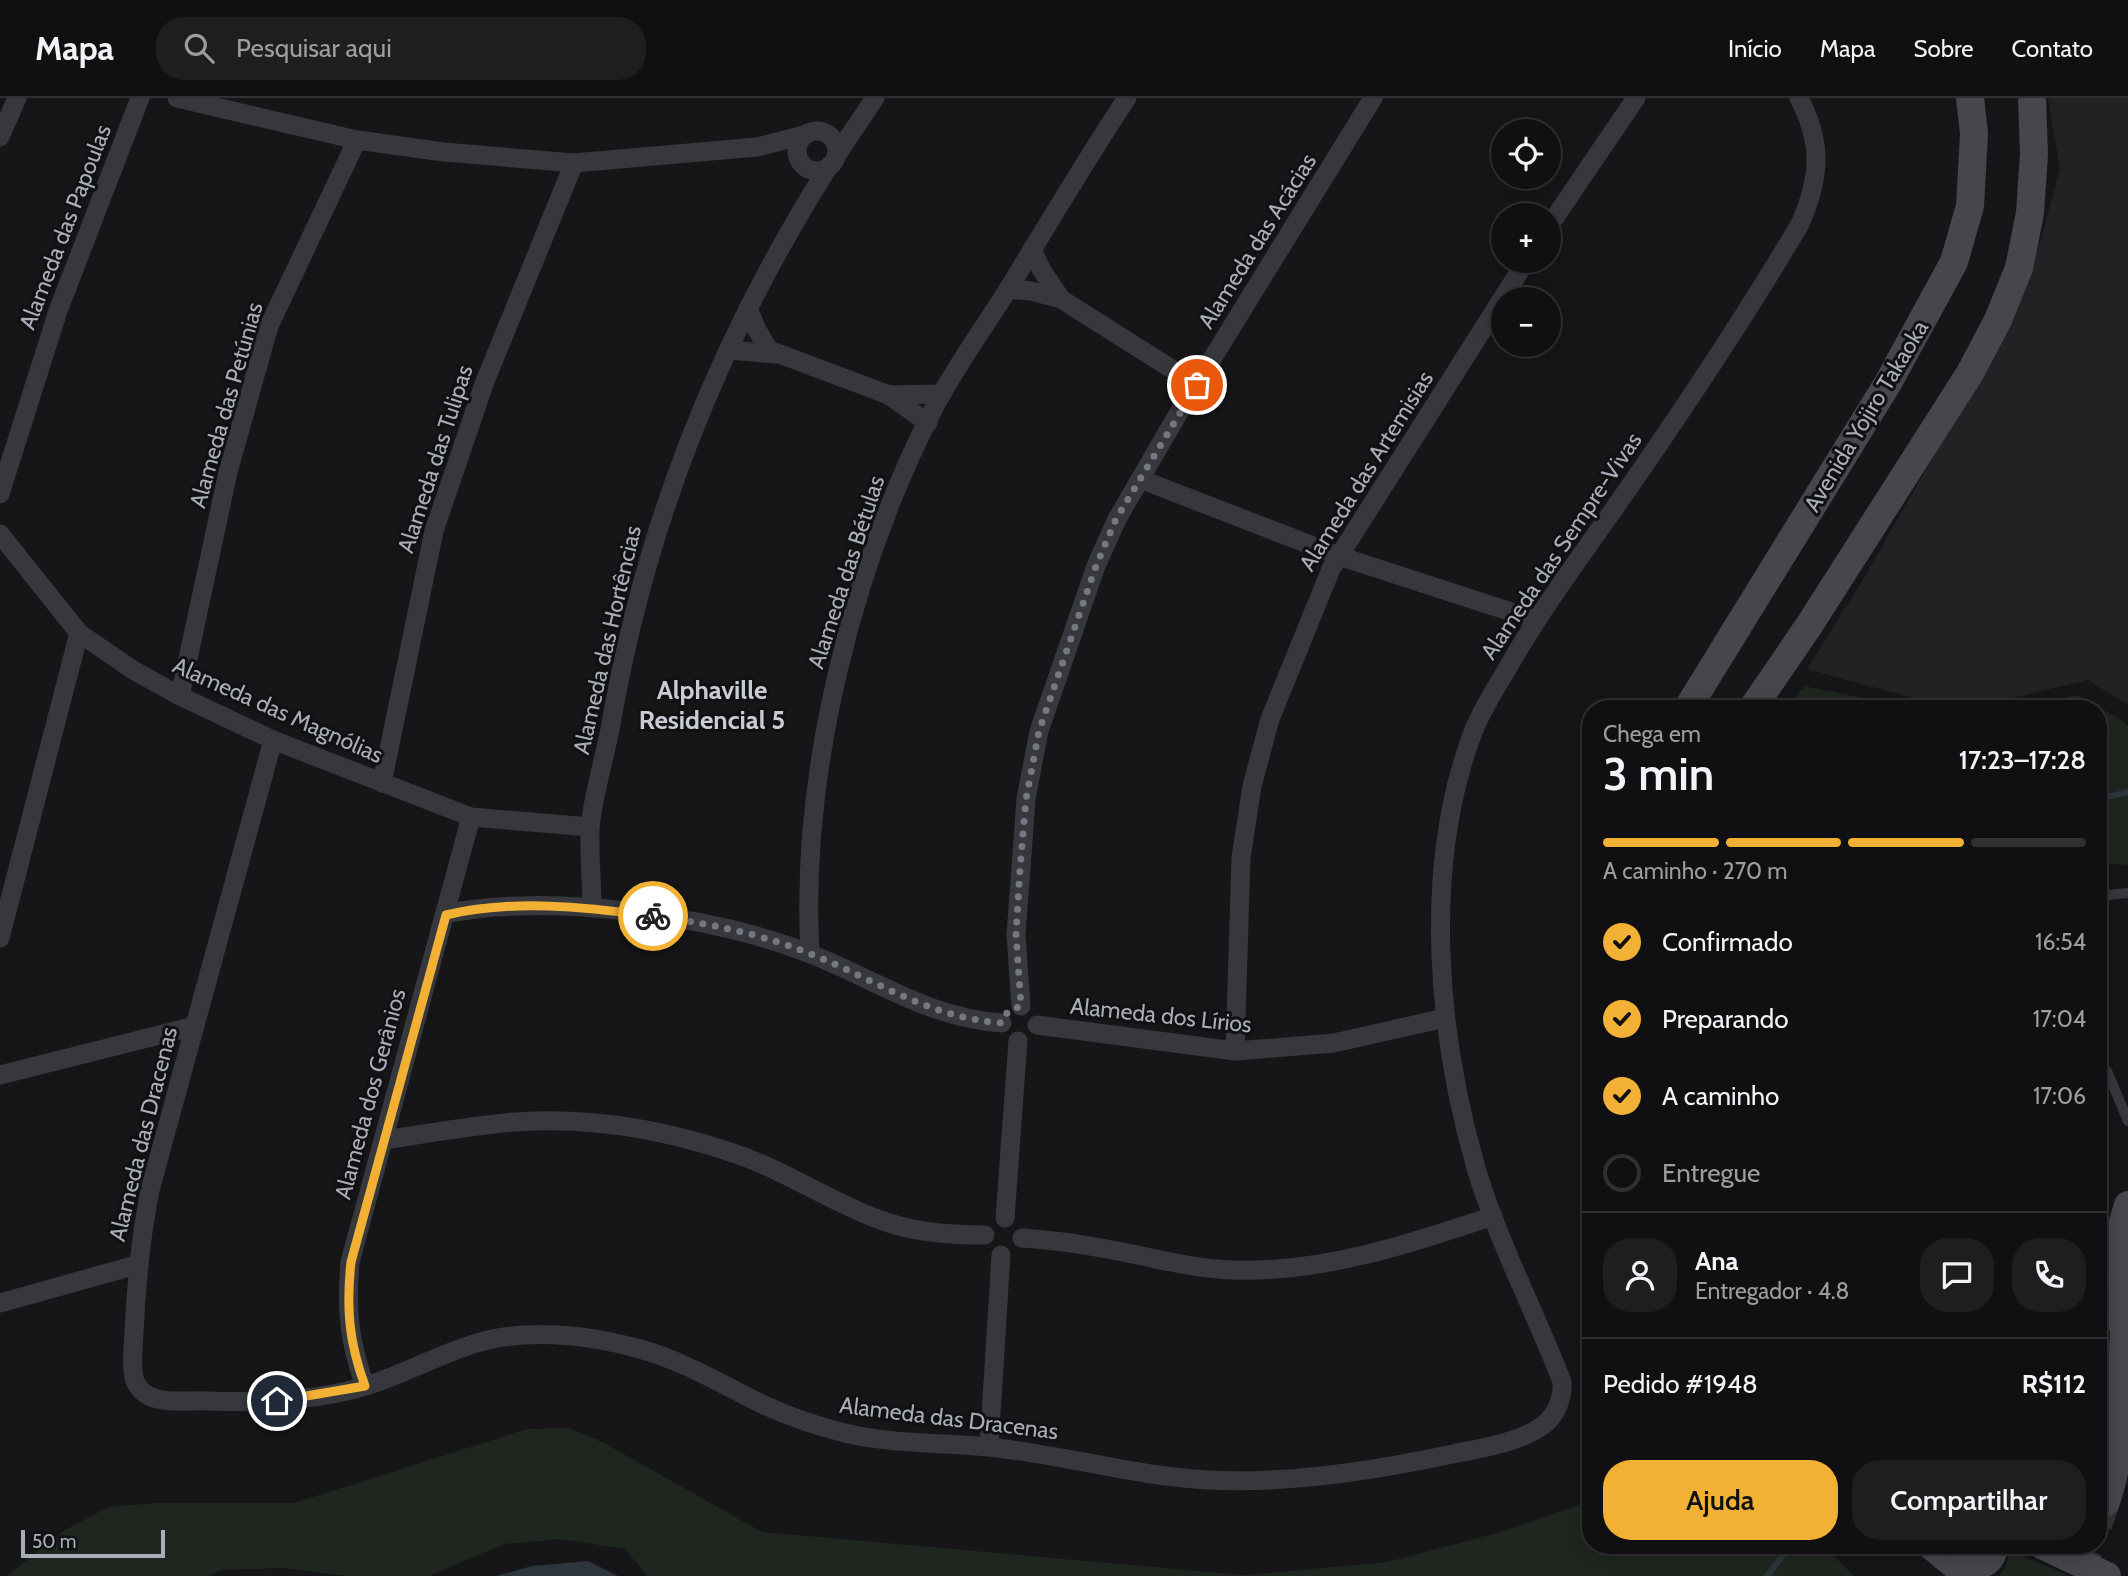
<!DOCTYPE html>
<html lang="pt">
<head>
<meta charset="utf-8">
<style>
	:root { --surface:#101012; --page:#1e1e20; --text:#f1f3f6; --muted:#9c9d9f; --line:#303032; --accent:#f2b134 }
	body { margin:0; font-family:Cabin,sans-serif; background:var(--page); color:var(--text); height:100vh; display:flex; flex-direction:column; font-size:26px; white-space:nowrap }
	* { box-sizing:border-box; margin:0 }
	p { font-size:23px; color:var(--muted) }
	.icon { flex:none; width:38px; height:38px; fill:none; stroke:currentColor; stroke-width:2; stroke-linecap:round; stroke-linejoin:round }
	.map { position:relative; flex:1; overflow:hidden }
	.drawer { position:absolute; left:1582px; top:602px; width:525px; height:854px; display:flex; flex-direction:column; background:var(--surface); border-radius:28px; box-shadow:0 4px 18px #0003,0 0 0 2px var(--line) }
	.drawer>* { flex:none }
	.controls { position:absolute; left:1491px; top:21px; display:grid; gap:14px }
	.controls a { display:grid; place-items:center; width:70px; height:70px; border-radius:50%; background:var(--surface); box-shadow:0 4px 18px #0003,0 0 0 2px var(--line); font-size:35px }
	.scale { position:absolute; left:21px; bottom:18px; width:144px; box-sizing:border-box; padding-left:7px; border:4px solid #a8adb8; border-top:0; font-size:19px; line-height:24px; white-space:nowrap; color:#a8adb8; -webkit-text-stroke:5px #111113; paint-order:stroke }
	.pin { position:absolute; display:grid; place-items:center; width:60px; height:60px; color:#fff; margin:-30px; border:4px solid #fff; border-radius:50%; box-shadow:0 2px 7px #0007 }
	.courier { position:absolute; display:grid; place-items:center; width:70px; height:70px; margin:-35px; border:5px solid #f2b134; border-radius:50%; background:#fff; color:#222; box-shadow:0 2px 9px #0007 }
	.summary em { font-style:normal; font-weight:600 }
	.summary div { display:flex; flex-direction:column-reverse }
	.summary { display:flex; align-items:center; justify-content:space-between; height:119px; padding:0 21px }
	h1 { font-size:46px; font-weight:600; line-height:52px }
	.bar { display:grid; grid-template-columns:repeat(4,1fr); gap:10px 7px; align-content:center; height:84px; padding:0 21px }
	.bar i { height:9px; border-radius:5px; background:var(--line) }
	.bar .selected { background:var(--accent) }
	.bar p { grid-column:span 4 }
	.line { display:flex; align-items:center; gap:18px; padding:0 21px; border-top:2px solid var(--line) }
	.line div { flex:1 }
	.round { display:grid; place-items:center; flex:none; width:74px; height:74px; border-radius:28px; background:var(--page) }
	ol { padding:0 21px; list-style:none }
	li { display:flex; align-items:center; gap:21px; height:77px }
	li p { margin-inline-start:auto }
	li .icon { padding:7px; border-radius:50%; background:var(--accent); color:#111; stroke-width:4 }
	li:last-child { color:var(--muted) }
	li i { width:38px; height:38px; border:4px solid var(--line); border-radius:50% }
	.cta { display:flex; gap:14px; margin-top:auto; padding:14px 21px }
	.cta a { flex:1; height:80px; border-radius:28px; background:var(--accent); color:#111; font-size:28px; font-weight:600; line-height:80px; text-align:center }
	.cta a+a { background:var(--page); color:var(--text) }
	header { display:flex; align-items:center; gap:42px; box-sizing:border-box; height:98px; padding:0 35px; background:var(--surface); border-bottom:2px solid var(--line) }
	header strong { font-size:33px }
	nav { display:flex; gap:38px; margin-inline-start:auto; font-size:24px }
	.search { width:490px; height:63px; background:var(--page); display:flex; align-items:center; gap:18px; box-sizing:border-box; padding:0 24px; border-radius:28px; color:var(--muted); font-size:26px }
	.map>svg:first-child { display:block }
	.built { fill:#222225 }
	.green { fill:#1e261f }
	.water { fill:#2c353c }
	.lines { fill:none; stroke-linecap:round; stroke-linejoin:round }
	.stream { stroke:#2c353c; stroke-width:6 }
	.secondary-tunnel { stroke:#333438; stroke-width:28; stroke-dasharray:28 14; stroke-linecap:butt }
	.service { stroke:#37383d; stroke-width:10 }
	.minor { stroke:#37383d; stroke-width:19 }
	.secondary { stroke:#45474d; stroke-width:28 }
	.done { stroke:#757880; stroke-width:7; stroke-dasharray:0 12.6 }
	.route { stroke:#f2b134; stroke-width:9 }
	.labels { text-anchor:middle; stroke-width:6; stroke-linejoin:round; paint-order:stroke }
	.street-label { font-size:23px; fill:#a8adb8; stroke:#111113 }
	.quarter-label { font-size:26px; font-weight:bold; fill:#c9ccd4; stroke:#111113 }
</style>
</head>
<body>
<header>
<strong>Mapa</strong>
<div class="search"><svg class="icon" aria-label="search" viewBox="0 0 24 24"><circle cx="10" cy="10" r="6"/><path d="M15 15l6 6"/></svg>Pesquisar aqui</div>
<nav><a>Início</a><a>Mapa</a><a>Sobre</a><a>Contato</a></nav>
</header>
<div class="map">
<svg width="2128" height="1478" viewBox="0 0 2128 1478">
	<rect width="100%" height="100%" fill="#161618"/>
	<path class="built" d="M2048,0H2128V607L2088,582L1996,604L1946,609L1807,571L1864,480L2011,222L2040,144L2060,71Z"/>
	<g class="green">
		<path d="M1804,588L1917,611H1787Z"/>
		<path d="M2077,597L2118,620L2128,628V767L2098,765V611H2018Z"/>
		<path d="M569,1330L606,1346L762,1434L1244,1477L1387,1464L1501,1434L1591,1403V1447H1823L1854,1478H647L625,1451L560,1441L504,1446L429,1478H346L284,1470L221,1472L209,1478H7L65,1432L108,1409L156,1405H294L527,1331Z"/>
		<path d="M2010,1453L2070,1478H1999L2005,1470Z"/>
	</g>
	<path class="water" d="M588,1463L618,1478H496L532,1468Z"/>
	<g class="lines">
		<g class="stream">
			<path d="M2098,701L2128,694"/>
			<path d="M1767,1478L1791,1447"/>
		</g>
		<g class="secondary-tunnel">
			<path d="M2098,1427L2106,1404"/>
			<path d="M2078,1478L2091,1447"/>
		</g>
		<g class="service">
			<path d="M2098,798L2128,795"/>
			<path d="M2098,969L2107,973L2128,1023"/>
		</g>
		<g class="minor">
			<path d="M177,0L357,42L444,54L574,65L757,49L804,37"/>
			<circle cx="817" cy="53" r="20"/>
			<path d="M0,39L17,0"/>
			<path d="M836,58L875,0"/>
			<path d="M1549,128L1636,0"/>
			<path d="M1032,151L1041,171L1061,201"/>
			<path d="M1008,191L1031,193L1061,201L1197,287"/>
			<path d="M748,210L757,232L769,252L889,297L928,325"/>
			<path d="M729,252L776,256"/>
			<path d="M889,297L942,296"/>
			<path d="M1140,381L1339,458L1536,522"/>
			<path d="M0,396L58,213L140,0"/>
			<path d="M0,436L79,535L133,572L180,598L273,642L471,719L590,729"/>
			<path d="M180,598L228,374L269,228L357,42"/>
			<path d="M273,642L150,1092C140,1144 136,1184 134,1236C133,1249 131,1266 134,1279C135,1286 142,1295 149,1298C165,1306 191,1302 208,1303C260,1305 319,1303 369,1287C412,1273 452,1249 497,1240C545,1232 593,1238 640,1251C684,1263 723,1287 764,1307C790,1319 817,1328 845,1335C895,1347 946,1344 997,1350C1068,1358 1136,1378 1208,1382C1291,1386 1371,1373 1453,1356C1480,1350 1518,1345 1542,1328C1556,1318 1563,1301 1562,1284C1535,1213 1498,1144 1476,1070C1438,937 1423,778 1469,645C1478,618 1495,591 1510,566C1541,512 1578,462 1614,411C1679,318 1742,224 1800,126C1820,80 1823,46 1799,0"/>
			<path d="M382,685L434,433L484,286L574,65"/>
			<path d="M592,810C592,784 589,756 590,730C593,696 605,660 611,626C646,424 719,242 829,68"/>
			<path d="M446,816C546,794 718,818 813,857C878,883 930,920 1002,925"/>
			<path d="M0,840L79,535"/>
			<path d="M810,855C800,676 852,469 934,310C955,269 983,231 1007,193C1047,128 1085,63 1127,0"/>
			<path d="M1021,908L1016,837L1026,701L1039,633L1096,468L1117,421L1178,316L1373,0"/>
			<path d="M1037,927L1235,953L1334,945L1445,920"/>
			<path d="M1235,953L1241,760L1252,688L1270,621L1331,471L1526,163"/>
			<path d="M0,977L195,928"/>
			<path d="M384,1042C427,1036 472,1027 516,1024C589,1019 661,1031 730,1054C781,1070 825,1101 875,1120C910,1134 947,1137 985,1137"/>
			<path d="M1005,1120L1018,943"/>
			<path d="M1022,1140C1052,1142 1082,1146 1112,1152C1152,1159 1192,1171 1233,1172C1322,1175 1410,1146 1493,1118"/>
			<path d="M0,1205L136,1167"/>
			<path d="M365,1288C349,1244 346,1211 350,1164L471,719"/>
			<path d="M989,1349L1001,1157"/>
		</g>
		<g class="secondary">
			<path d="M1687,611L1888,285L1954,164L1970,108L1974,35L1970,0"/>
			<path d="M1752,611L1810,526L1970,275L1998,222L2019,170L2030,115L2034,56L2032,0"/>
			<path d="M2098,1224L2110,1167L2128,1107"/>
			<path d="M2106,1404C2128,1341 2119,1271 2126,1205C2127,1190 2123,1177 2128,1162"/>
			<path d="M1930,1447L1968,1478"/>
			<path d="M2042,1447L2107,1478"/>
			<path d="M1958,1470C1975,1469 1993,1468 1994,1447"/>
		</g>
	</g>
	<g class="lines">
		<path class="done" d="M653,818C707,825 763,836 813,857C878,883 930,920 1002,925L1008,913L1021,908L1016,836L1020,771L1026,701L1039,633L1096,468L1116,421L1197,287"/>
		<path class="route" d="M277,1303L365,1288C349,1244 346,1211 351,1164L446,817C513,801 585,809 653,818"/>
	</g>
	<g class="labels">
		<g class="street-label">
			<text transform="translate(65 129) rotate(-69)" y="8">Alameda das Papoulas</text>
			<text transform="translate(1257 143) rotate(-58)" y="8">Alameda das Acácias</text>
			<text transform="translate(226 307) rotate(-74)" y="8">Alameda das Petúnias</text>
			<text transform="translate(1866 318) rotate(-59)" y="8">Avenida Yojiro Takaoka</text>
			<text transform="translate(435 361) rotate(-72)" y="8">Alameda das Tulipas</text>
			<text transform="translate(1366 373) rotate(-58)" y="8">Alameda das Artemisias</text>
			<text transform="translate(1561 448) rotate(-56)" y="8">Alameda das Sempre-Vivas</text>
			<text transform="translate(846 474) rotate(-72)" y="8">Alameda das Bétulas</text>
			<text transform="translate(607 542) rotate(-77)" y="8">Alameda das Hortências</text>
			<text transform="translate(278 612) rotate(24)" y="8">Alameda das Magnólias</text>
			<text transform="translate(1161 917) rotate(6)" y="8">Alameda dos Lírios</text>
			<text transform="translate(370 996) rotate(-75)" y="8">Alameda dos Gerânios</text>
			<text transform="translate(143 1036) rotate(-76)" y="8">Alameda das Dracenas</text>
			<text transform="translate(949 1320) rotate(7)" y="8">Alameda das Dracenas</text>
		</g>
		<g class="quarter-label">
			<text x="712" y="601">Alphaville<tspan x="712" dy="30">Residencial 5</tspan></text>
		</g>
	</g>
</svg>
<div class="controls">
<a><svg class="icon" aria-label="locate" viewBox="0 0 24 24"><circle cx="12" cy="12" r="6"/><path d="M12 2v4M12 18v4M2 12h4M18 12h4"/></svg></a>
<a>+</a>
<a>−</a>
</div>
<div class="scale">50 m</div>
<div class="pin" style="left:1197px;top:287px;background:#ea580c"><svg class="icon" aria-label="bag" viewBox="0 0 24 24"><path d="M5 8h14l-1 12H6zM9 8a3 3 0 0 1 6 0"/></svg></div>
<div class="pin" style="left:277px;top:1303px;background:#1f2937"><svg class="icon" aria-label="home" viewBox="0 0 24 24"><path d="M3 11l9-7 9 7M6 9v11h12V9"/></svg></div>
<div class="courier" style="left:653px;top:818px"><svg class="icon" aria-label="bike" viewBox="0 0 24 24"><circle cx="6" cy="16" r="4"/><circle cx="18" cy="16" r="4"/><path d="M6 16l4-8h5l3 8M10 8l3 8H6M13 5h3"/></svg></div>
<section class="drawer">
<div class="summary"><div><h1>3 min</h1><p>Chega em</p></div><em>17:23–17:28</em></div>
<div class="bar"><i class="selected"></i><i class="selected"></i><i class="selected"></i><i></i><p>A caminho · 270 m</p></div>
<ol>
<li><svg class="icon" aria-label="check" viewBox="0 0 24 24"><path d="M5 12l5 5 9-10"/></svg>Confirmado<p>16:54</p></li>
<li><svg class="icon" aria-label="check" viewBox="0 0 24 24"><path d="M5 12l5 5 9-10"/></svg>Preparando<p>17:04</p></li>
<li><svg class="icon" aria-label="check" viewBox="0 0 24 24"><path d="M5 12l5 5 9-10"/></svg>A caminho<p>17:06</p></li>
<li><i></i>Entregue</li>
</ol>
<div class="line" style="height:126px"><a class="round"><svg class="icon" aria-label="person" viewBox="0 0 24 24"><circle cx="12" cy="8" r="4"/><path d="M4 21q1-7 8-7t8 7"/></svg></a><div><b>Ana</b><p>Entregador · 4.8</p></div><a class="round"><svg class="icon" aria-label="chat" viewBox="0 0 24 24"><path d="M4 5h16v11H9l-5 4z"/></svg></a><a class="round"><svg class="icon" aria-label="phone" viewBox="0 0 24 24"><path d="M5 4h4l2 5-3 2q2 4 5 5l2-3 5 2v4C11 20 4 13 5 4z"/></svg></a></div>
<div class="line" style="height:91px"><div>Pedido #1948</div><b>R$112</b></div>
<div class="cta"><a>Ajuda</a><a>Compartilhar</a></div>
</section>
</div>
</body>
</html>
